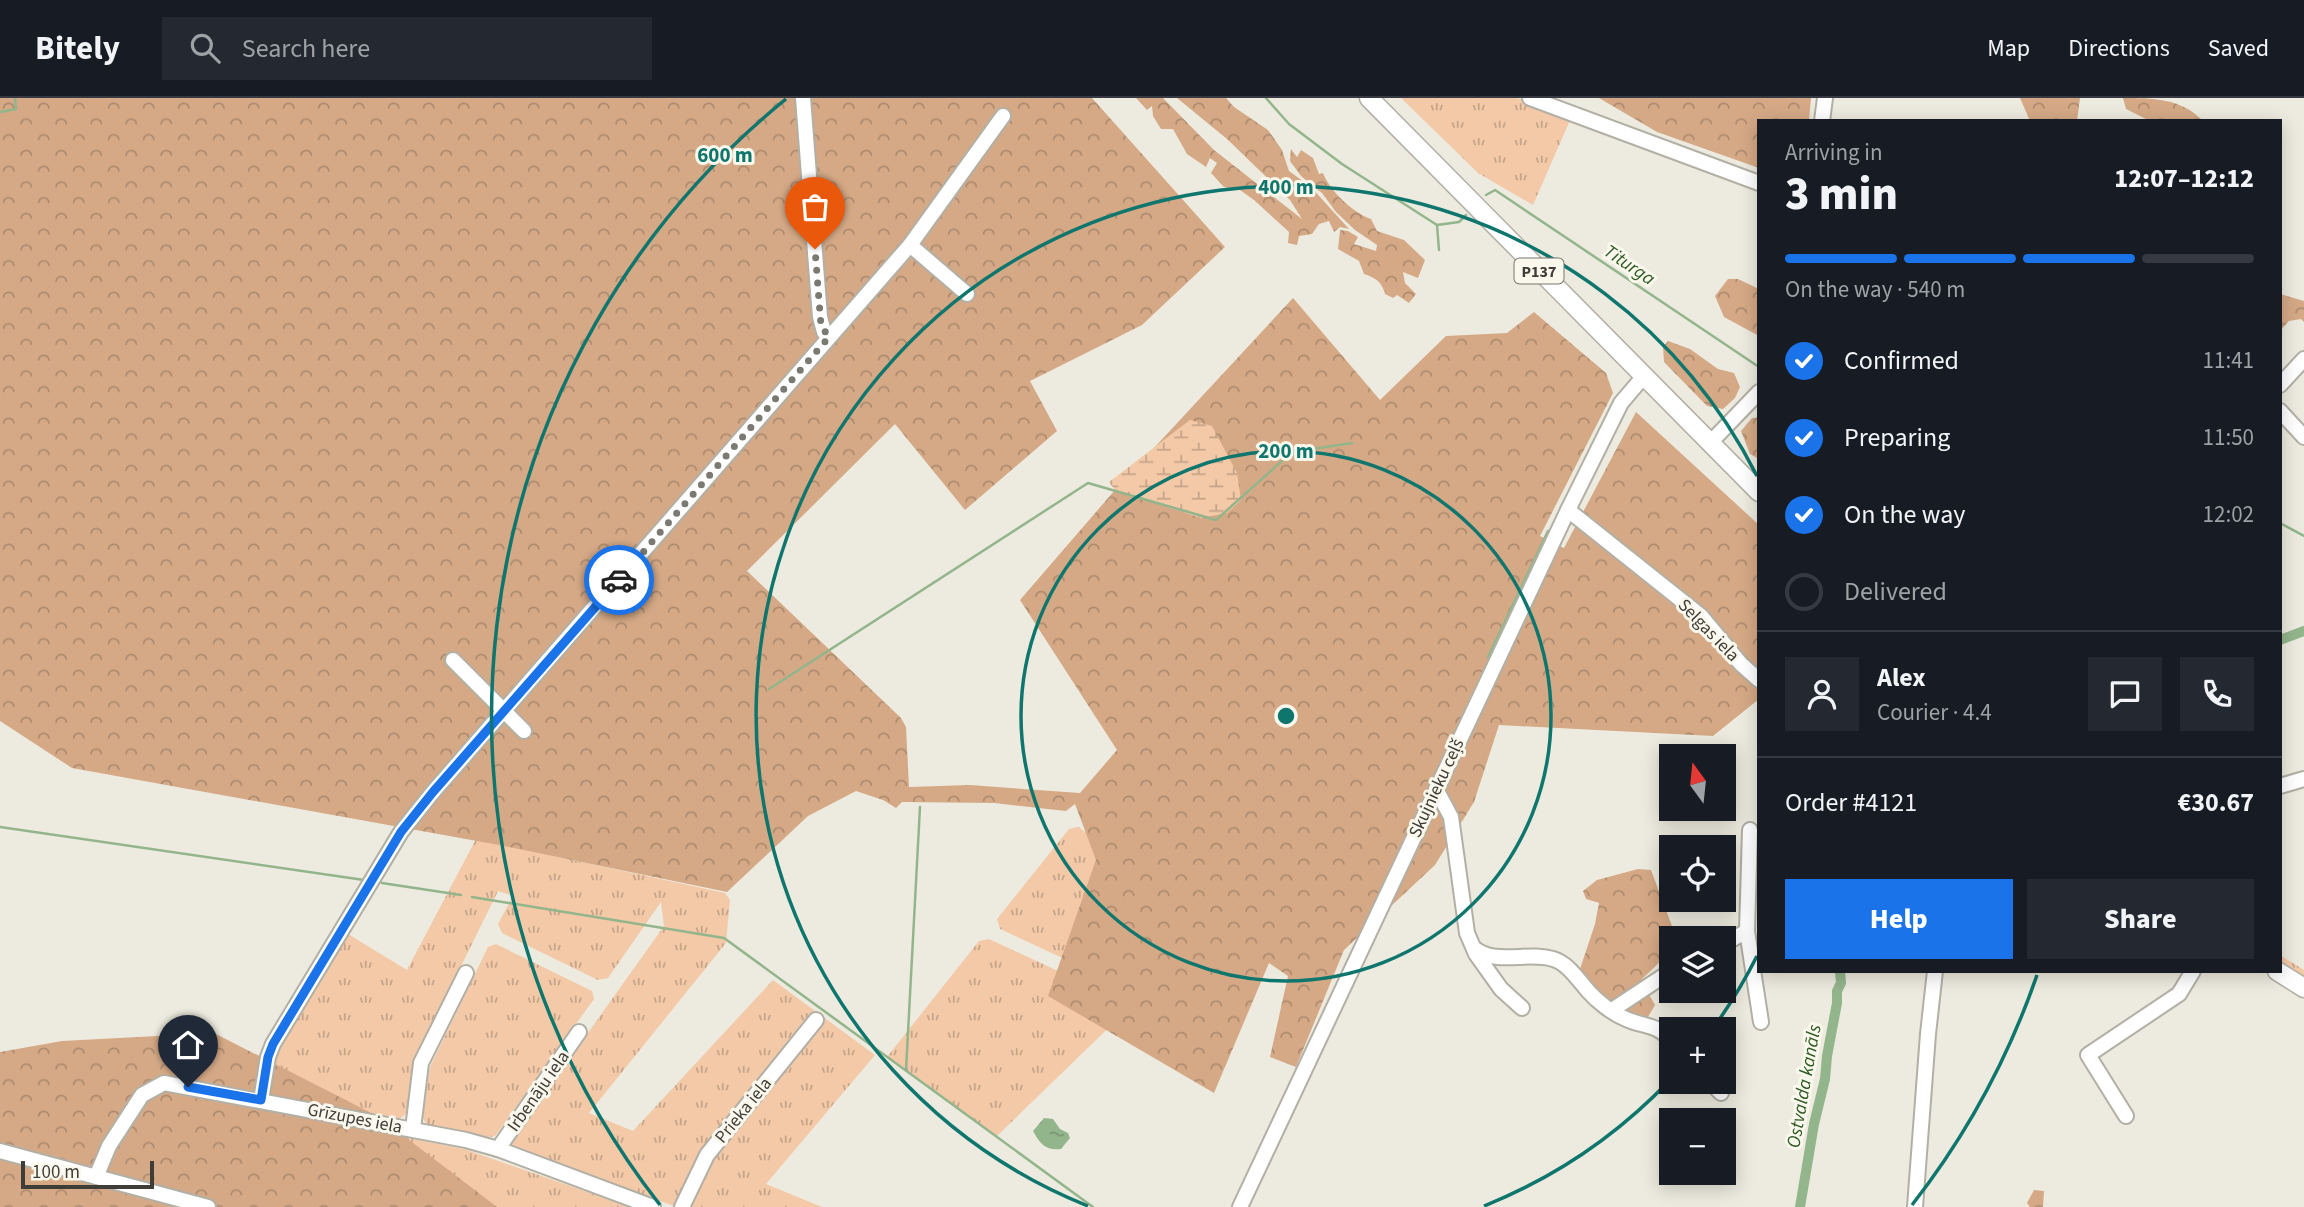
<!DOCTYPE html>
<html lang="en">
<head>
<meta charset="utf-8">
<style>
	:root { --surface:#171b24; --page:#242831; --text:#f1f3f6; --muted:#9ea1a6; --line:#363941; --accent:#1a73e8 }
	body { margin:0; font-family:"Source Sans 3",sans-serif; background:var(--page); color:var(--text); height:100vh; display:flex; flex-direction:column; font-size:26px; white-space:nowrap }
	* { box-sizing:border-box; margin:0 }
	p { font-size:23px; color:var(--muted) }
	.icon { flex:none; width:38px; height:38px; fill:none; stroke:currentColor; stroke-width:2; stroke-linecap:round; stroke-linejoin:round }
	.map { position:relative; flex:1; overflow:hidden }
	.panel { position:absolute; left:1757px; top:21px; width:525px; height:854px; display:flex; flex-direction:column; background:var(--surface); border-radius:0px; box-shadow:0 4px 18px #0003 }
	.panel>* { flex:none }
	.needle { width:46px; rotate:345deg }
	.controls { position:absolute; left:1659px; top:646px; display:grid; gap:14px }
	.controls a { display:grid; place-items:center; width:77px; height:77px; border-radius:0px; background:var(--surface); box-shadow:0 4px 18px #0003; font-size:35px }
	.scale { position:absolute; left:21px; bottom:18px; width:133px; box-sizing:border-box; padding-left:7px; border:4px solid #3e3d38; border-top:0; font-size:19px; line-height:24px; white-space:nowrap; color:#3e3d38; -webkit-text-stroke:5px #faf8ec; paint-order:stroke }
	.pin { position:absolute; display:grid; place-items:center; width:60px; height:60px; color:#fff; margin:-72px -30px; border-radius:50% 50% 50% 0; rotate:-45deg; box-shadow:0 0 7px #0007 }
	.pin .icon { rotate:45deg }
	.courier { position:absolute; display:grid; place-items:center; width:70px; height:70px; margin:-35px; border:5px solid #1a73e8; border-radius:50%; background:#fff; color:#222; box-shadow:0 2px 9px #0007 }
	.overview em { font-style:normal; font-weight:800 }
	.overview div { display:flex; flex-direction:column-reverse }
	.overview { display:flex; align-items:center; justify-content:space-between; height:119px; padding:0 28px }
	h1 { font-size:46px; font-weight:800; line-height:52px }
	.bar { display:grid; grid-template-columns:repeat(4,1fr); gap:10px 7px; align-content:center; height:84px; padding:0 28px }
	.bar i { height:9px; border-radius:5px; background:var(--line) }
	.bar .active { background:var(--accent) }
	.bar p { grid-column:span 4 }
	.line { display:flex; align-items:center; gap:18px; padding:0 28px; border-top:2px solid var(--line) }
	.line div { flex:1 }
	.round { display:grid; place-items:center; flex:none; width:74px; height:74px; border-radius:0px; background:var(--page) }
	ol { padding:0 28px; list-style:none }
	li { display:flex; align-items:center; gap:21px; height:77px }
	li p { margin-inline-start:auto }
	li .icon { padding:7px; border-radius:50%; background:var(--accent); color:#fff; stroke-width:4 }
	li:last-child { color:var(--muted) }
	li i { width:38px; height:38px; border:4px solid var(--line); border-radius:50% }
	.primary-button { display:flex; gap:14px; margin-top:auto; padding:14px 28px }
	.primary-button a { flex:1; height:80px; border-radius:0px; background:var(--accent); color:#fff; font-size:28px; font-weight:800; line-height:80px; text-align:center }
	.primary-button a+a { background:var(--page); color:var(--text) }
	header { display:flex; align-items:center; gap:42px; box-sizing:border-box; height:98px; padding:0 35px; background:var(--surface); border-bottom:2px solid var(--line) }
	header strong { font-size:33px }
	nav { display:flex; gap:38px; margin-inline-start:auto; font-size:24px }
	.search { width:490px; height:63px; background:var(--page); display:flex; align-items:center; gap:18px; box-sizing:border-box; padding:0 24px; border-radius:0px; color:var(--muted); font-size:26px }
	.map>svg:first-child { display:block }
	.grass { fill:url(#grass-tufts) }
	.forest { fill:url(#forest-crowns) }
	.wetland { fill:url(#wetland-marsh) }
	.water { fill:url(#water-ripples) }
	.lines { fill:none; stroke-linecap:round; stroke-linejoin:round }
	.stream { stroke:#93b58c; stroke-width:2.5 }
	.canal { stroke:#93b58c; stroke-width:10 }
	.minor-casing { stroke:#b2b0a5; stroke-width:18 }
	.major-casing { stroke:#b2b0a5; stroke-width:21 }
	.minor { stroke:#fff; stroke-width:14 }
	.major { stroke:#fff; stroke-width:18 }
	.done { stroke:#7b7a72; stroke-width:7; stroke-dasharray:0 12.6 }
	.route { stroke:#1a73e8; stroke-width:9 }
	.ring { fill:none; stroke:#0f766e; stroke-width:3.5 }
	.labels { text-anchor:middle; stroke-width:6; stroke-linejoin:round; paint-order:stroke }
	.shield { fill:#faf8ec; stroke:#76756e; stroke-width:2 }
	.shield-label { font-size:16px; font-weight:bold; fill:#3e3d38 }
	.street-label { font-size:18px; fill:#3e3d38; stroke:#faf8ec }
	.water-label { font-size:19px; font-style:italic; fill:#2c5a22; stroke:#faf8ec }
	.centre { fill:#0f766e; stroke:#faf8ec; stroke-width:3.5 }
	.ring-label { font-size:21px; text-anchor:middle; font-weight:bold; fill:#0f766e; stroke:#faf8ec; stroke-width:6; stroke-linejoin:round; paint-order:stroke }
</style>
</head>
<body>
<header>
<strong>Bitely</strong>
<div class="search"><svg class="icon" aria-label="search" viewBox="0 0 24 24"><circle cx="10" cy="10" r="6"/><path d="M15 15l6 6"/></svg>Search here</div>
<nav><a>Map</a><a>Directions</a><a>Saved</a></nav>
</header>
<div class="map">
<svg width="2304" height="1109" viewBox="0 0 2304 1109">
	<defs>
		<pattern id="grass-tufts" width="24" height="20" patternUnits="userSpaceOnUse" patternTransform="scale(1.75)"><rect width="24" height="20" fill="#f3c9a7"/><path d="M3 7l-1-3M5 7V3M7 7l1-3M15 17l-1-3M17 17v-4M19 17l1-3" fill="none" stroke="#c6a489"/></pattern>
		<pattern id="forest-crowns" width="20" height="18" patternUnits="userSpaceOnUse" patternTransform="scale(1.75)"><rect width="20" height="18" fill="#d5a986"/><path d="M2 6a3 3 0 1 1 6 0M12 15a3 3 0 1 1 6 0" fill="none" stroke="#ae8b6f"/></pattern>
		<pattern id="wetland-marsh" width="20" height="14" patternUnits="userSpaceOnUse" patternTransform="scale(1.75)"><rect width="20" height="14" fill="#f3c9a7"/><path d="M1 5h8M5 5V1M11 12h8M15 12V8" fill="none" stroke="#c6a489"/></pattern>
		<pattern id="water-ripples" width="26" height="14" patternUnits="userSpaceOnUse" patternTransform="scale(1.75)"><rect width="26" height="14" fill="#93b58c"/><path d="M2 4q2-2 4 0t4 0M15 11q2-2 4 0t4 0" fill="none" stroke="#799473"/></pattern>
	</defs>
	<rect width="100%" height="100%" fill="#edebdf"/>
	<g class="grass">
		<path d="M1401,0H1517L1571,20L1533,107L1478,75Z"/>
		<path d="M1079,729L1196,830L1136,894L1000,831L997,821L1069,731Z"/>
		<path d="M476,741L725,795L730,802L726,845L589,1015L633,1033L773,882L875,957L766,1086L822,1109H677L513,1051L511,1043L664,828L661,804L608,880L598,882L502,835L498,826L513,798L498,793L414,964L406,1016L399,1021L277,998L272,990L276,954L348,836L407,872Z"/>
		<path d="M989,841L1123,903L1126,913L996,1039L887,959L979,843Z"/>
		<path d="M496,846L592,893L594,901L495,1038L485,1040L467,1034L427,1027L422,1018L430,969L488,849Z"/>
		<path d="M2280,857L2304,872V882L2280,867Z"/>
		<path d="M300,1019L464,1051L630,1109H240Z"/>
	</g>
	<g class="forest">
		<path d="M0,0H1092L1225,149L1142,227L1030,283L1057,333L965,412L895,326L747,473L901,620L906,629L909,689L969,687L1080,695L1117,652L1020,502L1115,392L1293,200L1380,302L1446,238L1507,235L1534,214L1606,275L1613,295L1540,438L1564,450L1636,314L1759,427V601L1713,638L1499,627L1474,704L1435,767L1344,852L1296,969L1270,959L1288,878L1269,865L1214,995L1048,898L1096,762L1075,706L1066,713L994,705L902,704L896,710L883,702L856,693L808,718L727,794L499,747L72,670L0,623Z"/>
		<path d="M1136,0H1163L1214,52L1302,121L1290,102L1227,41L1177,0H1226L1234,9L1268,32L1282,52L1289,73L1311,89L1349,131L1340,129L1334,134L1329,123L1319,126L1312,136L1299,138L1297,147L1288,145L1289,134L1254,102L1240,92L1224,89L1211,75L1217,65L1210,60L1206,69L1187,56L1173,31H1161L1153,18L1152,8L1147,12Z"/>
		<path d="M1599,0H1811L1809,23H1759V70L1657,34Z"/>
		<path d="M2020,0H2080L2077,23H2030Z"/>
		<path d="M2123,0C2152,0 2181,0 2203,23H2150L2126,11Z"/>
		<path d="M1291,51L1297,59L1301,52L1313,60L1319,76L1323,75C1330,93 1353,115 1371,121L1377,133L1404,142L1425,162L1418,180L1403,174L1405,185L1416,196L1409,205L1397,197L1393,200L1385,196C1382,184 1376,180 1364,176L1359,163L1338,151L1340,132L1348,133L1358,139L1354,146L1376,153L1377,147L1355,132L1336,114L1322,95L1301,78L1290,63Z"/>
		<path d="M1728,181H1738L1759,191V238L1724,219L1715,198Z"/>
		<path d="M2280,196L2304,203V224L2301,221L2289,223L2280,233Z"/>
		<path d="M1668,243L1690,251L1718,271L1734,275L1740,289L1735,300L1723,311L1707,308L1664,264L1663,249Z"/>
		<path d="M1759,319V361L1750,356L1741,333L1752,320Z"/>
		<path d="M1638,771L1651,772L1675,836L1671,840L1665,859L1641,882L1655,907L1648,919C1617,913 1599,895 1580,871L1595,826L1599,805L1586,801L1583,793L1597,782Z"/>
		<path d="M214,935L379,1019L497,1109H0V954L62,943Z"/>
		<path d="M2034,1092L2044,1093L2043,1109H2030L2027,1105Z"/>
	</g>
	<path class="wetland" d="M1190,322L1212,328L1237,375L1241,402L1227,415L1201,420L1115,392L1109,384Z"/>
	<path class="water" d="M1044,1020L1053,1021L1060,1031L1068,1035L1070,1040L1061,1051C1046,1053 1040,1046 1033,1033Z"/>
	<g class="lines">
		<g class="stream">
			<path d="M1266,0L1289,26L1342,66L1437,127L1459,124L1466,117"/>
			<path d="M0,14L16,11L15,0"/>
			<path d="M1486,97L1495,92L1759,269"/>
			<path d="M1437,127L1439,152"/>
			<path d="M2280,425L2304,438"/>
			<path d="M1488,559L1548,433"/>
			<path d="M769,591L1088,385L1216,422L1283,362L1299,353L1352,345"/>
			<path d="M0,729L364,782"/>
			<path d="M382,785L461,797"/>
			<path d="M472,799L724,840L1093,1109"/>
			<path d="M906,972L920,709"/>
		</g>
		<g class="canal">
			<path d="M2280,542L2304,533"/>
			<path d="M1800,1109L1814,1026L1825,981L1827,958L1837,905V893L1841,885L1840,873"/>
		</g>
		<defs>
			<g id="minor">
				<path d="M803,0L820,219L824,234L829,239"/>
				<path d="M1530,0L1759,85"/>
				<path d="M1822,23L1825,0"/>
				<path d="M910,147L967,196"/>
				<path d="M2280,287L2304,261"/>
				<path d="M2280,313L2304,339"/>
				<path d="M1710,345L1759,294"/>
				<path d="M1568,412L1701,518L1741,566L1759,582"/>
				<path d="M453,562L524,633"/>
				<path d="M2280,688L2304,681"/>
				<path d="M1436,691L1451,719L1467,835L1476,856L1501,891L1522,910"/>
				<path d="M1750,732L1747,833L1761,924"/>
				<path d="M1724,846L1747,833"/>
				<path d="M1474,850C1495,868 1528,853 1553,861C1568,865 1579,883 1589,894C1597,903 1612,915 1624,920C1641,929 1658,925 1671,943"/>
				<path d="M1612,912L1671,873"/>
				<path d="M1710,984L1721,995"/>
				<path d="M261,1002L268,959L273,946L401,734L433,694L910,147L1003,18"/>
				<path d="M2126,1018L2088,957L2179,896L2193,873"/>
				<path d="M413,1031L421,965L466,875"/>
				<path d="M498,1051L579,934"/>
				<path d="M0,1053L208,1109"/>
				<path d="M96,1079L109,1048L142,997L164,985L466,1042L498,1051L653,1109"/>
				<path d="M682,1109L707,1057L816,922"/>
				<path d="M1240,1109L1568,412L1621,305L1644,278"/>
				<path d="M1915,1109L1928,936L1935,873"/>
			</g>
			<g id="major">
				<path d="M1369,0L1759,394"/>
				<path d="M2277,873L2304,890"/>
			</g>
		</defs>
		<use href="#minor" class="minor-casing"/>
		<use href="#major" class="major-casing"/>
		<use href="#minor" class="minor"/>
		<use href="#major" class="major"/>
	</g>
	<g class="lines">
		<path class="done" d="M619,482L829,239L821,228L815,151"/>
		<path class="route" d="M188,989L261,1002L268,959L273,946L401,734L433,694L619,482"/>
	</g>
	<g class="ring">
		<circle cx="1286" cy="618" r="265"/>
		<path d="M1757 858A529 529 0 0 1 1714 929M1670 982A529 529 0 0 1 1484 1108M1088 1108A529 529 0 1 1 1757 378"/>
		<path d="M2037 877A794 794 0 0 1 1912 1107M660 1107A794 794 0 0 1 786 1"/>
	</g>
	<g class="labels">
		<rect class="shield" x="1514.5" y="160.5" width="49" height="25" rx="5"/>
		<g class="shield-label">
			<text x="1539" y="179">P137</text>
		</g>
		<g class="street-label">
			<text transform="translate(1709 532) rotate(46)" y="6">Selgas iela</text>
			<text transform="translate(1436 690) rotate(-65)" y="6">Skujnieku ceļš</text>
			<text transform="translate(538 993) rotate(-55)" y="6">Irbenāju iela</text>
			<text transform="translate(743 1012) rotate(-51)" y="6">Prieka iela</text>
			<text transform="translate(355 1020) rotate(11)" y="6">Grīzupes iela</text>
		</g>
		<g class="water-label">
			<text transform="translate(1630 166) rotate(34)" y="7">Titurga</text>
			<text transform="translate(1803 988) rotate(-80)" y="7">Ostvalda kanāls</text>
		</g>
	</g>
	<circle cx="1286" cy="618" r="10" class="centre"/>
	<g class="ring-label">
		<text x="725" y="64">600 m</text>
		<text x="1286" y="96">400 m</text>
		<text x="1286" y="360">200 m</text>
	</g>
</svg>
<div class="controls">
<a><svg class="needle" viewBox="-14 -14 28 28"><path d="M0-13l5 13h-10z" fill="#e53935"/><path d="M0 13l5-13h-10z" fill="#9ea1a6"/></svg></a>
<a><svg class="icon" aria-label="locate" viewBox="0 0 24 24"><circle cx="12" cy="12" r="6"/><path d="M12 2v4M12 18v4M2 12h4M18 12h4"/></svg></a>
<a><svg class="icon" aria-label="layers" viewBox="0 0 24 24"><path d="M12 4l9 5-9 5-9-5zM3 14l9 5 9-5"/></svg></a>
<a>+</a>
<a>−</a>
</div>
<div class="scale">100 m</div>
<div class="pin" style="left:815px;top:151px;background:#ea580c"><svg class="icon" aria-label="bag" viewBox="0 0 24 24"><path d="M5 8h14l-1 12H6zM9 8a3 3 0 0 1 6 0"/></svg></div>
<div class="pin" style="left:188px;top:989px;background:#1f2937"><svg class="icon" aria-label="home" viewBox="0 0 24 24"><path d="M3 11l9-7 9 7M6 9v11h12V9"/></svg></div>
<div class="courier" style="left:619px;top:482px"><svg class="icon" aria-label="car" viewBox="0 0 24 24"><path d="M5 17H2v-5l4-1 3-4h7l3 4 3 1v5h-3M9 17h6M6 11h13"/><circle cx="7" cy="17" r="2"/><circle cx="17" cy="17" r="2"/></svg></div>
<section class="panel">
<div class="overview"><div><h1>3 min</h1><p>Arriving in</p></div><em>12:07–12:12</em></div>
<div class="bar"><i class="active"></i><i class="active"></i><i class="active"></i><i></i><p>On the way · 540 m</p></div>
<ol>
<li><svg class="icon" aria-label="check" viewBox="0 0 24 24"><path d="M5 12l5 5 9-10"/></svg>Confirmed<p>11:41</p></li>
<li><svg class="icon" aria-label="check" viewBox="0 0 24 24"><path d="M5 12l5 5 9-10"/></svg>Preparing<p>11:50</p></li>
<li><svg class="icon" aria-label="check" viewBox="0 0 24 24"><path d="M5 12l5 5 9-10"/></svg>On the way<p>12:02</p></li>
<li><i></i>Delivered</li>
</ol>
<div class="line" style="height:126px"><a class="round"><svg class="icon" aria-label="person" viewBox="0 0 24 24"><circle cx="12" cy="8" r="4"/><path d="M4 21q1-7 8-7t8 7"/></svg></a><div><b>Alex</b><p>Courier · 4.4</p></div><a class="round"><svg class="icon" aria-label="chat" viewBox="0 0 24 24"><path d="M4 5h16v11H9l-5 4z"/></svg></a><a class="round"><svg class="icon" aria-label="phone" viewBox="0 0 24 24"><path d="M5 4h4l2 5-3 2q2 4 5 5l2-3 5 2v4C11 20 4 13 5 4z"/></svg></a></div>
<div class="line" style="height:91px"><div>Order #4121</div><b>€30.67</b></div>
<div class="primary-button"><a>Help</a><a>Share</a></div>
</section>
</div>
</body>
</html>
